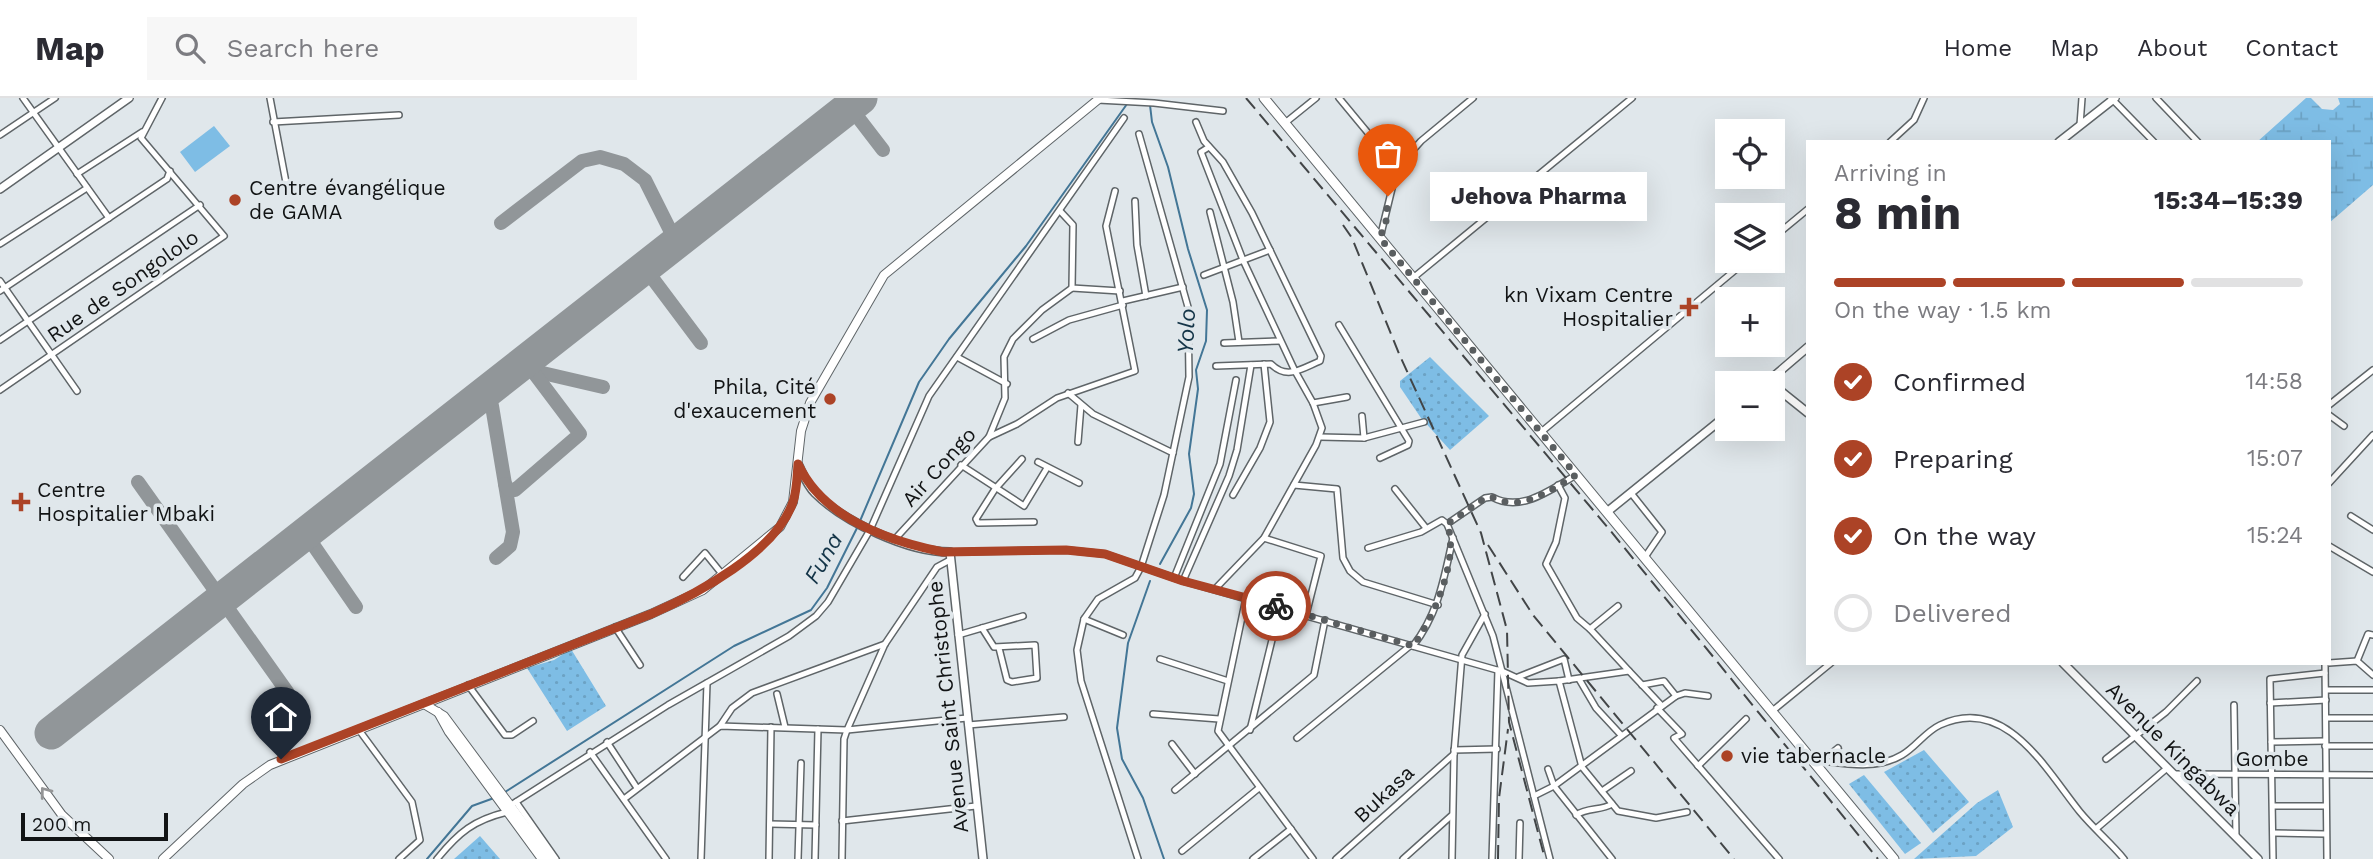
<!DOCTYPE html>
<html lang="en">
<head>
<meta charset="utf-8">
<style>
	:root { --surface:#fff; --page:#f7f7f7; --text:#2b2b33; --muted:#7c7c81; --line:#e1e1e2; --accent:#ac4326 }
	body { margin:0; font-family:"Work Sans",sans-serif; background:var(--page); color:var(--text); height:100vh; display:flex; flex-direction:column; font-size:26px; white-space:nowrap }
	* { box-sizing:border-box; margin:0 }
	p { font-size:23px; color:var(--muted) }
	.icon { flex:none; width:38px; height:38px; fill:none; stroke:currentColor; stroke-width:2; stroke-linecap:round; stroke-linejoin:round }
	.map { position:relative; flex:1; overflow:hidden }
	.details { position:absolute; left:1806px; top:42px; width:525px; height:525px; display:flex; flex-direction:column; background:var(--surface); border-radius:0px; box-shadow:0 7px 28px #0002 }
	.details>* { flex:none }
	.tools { position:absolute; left:1715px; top:21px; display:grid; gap:14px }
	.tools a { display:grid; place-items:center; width:70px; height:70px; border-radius:0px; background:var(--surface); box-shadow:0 7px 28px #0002; font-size:35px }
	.scale { position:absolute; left:21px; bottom:18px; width:147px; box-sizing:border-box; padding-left:7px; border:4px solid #121415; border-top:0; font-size:19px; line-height:24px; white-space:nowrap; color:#121415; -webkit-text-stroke:5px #e0e7eb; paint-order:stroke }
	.pin { position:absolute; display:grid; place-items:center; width:60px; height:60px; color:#fff; margin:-72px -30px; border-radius:50% 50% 50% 0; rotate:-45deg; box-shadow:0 0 7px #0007 }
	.pin .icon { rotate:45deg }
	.courier { position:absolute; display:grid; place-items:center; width:70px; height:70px; margin:-35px; border:5px solid #ac4326; border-radius:50%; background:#fff; color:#222; box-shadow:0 2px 9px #0007 }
	.bubble { position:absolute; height:49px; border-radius:0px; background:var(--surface); box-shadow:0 7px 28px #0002; font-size:23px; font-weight:700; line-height:49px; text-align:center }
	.overview em { font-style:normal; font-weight:700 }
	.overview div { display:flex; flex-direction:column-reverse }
	.overview { display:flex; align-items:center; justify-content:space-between; height:119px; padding:0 28px }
	h1 { font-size:46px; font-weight:700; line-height:52px }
	.bar { display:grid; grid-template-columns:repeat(4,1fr); gap:10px 7px; align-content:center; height:84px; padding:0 28px }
	.bar i { height:9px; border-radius:5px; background:var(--line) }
	.bar .current { background:var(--accent) }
	.bar p { grid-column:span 4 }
	ol { padding:0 28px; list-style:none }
	li { display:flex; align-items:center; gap:21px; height:77px }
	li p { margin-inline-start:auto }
	li .icon { padding:7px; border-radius:50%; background:var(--accent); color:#fff; stroke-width:4 }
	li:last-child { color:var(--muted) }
	li i { width:38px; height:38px; border:4px solid var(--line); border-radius:50% }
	header { display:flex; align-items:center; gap:42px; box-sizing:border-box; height:98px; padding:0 35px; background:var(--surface); border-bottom:2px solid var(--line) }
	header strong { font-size:33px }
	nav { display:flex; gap:38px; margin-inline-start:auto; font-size:24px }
	.search { width:490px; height:63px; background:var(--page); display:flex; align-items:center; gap:18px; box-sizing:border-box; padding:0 24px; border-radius:0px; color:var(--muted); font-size:26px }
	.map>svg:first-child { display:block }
	.grass { fill:url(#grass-dots) }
	.wetland { fill:url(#wetland-marsh) }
	.garden { fill:#7ebde5 }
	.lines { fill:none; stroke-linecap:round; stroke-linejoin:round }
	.stream { stroke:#437696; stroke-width:2 }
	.taxiway { stroke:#919699; stroke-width:14 }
	.runway { stroke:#919699; stroke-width:33 }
	.minor-casing { stroke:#5f6568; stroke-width:8 }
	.tertiary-casing { stroke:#5f6568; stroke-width:10 }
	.secondary-casing { stroke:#5f6568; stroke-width:10 }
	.primary-casing { stroke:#5f6568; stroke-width:11 }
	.minor { stroke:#fff; stroke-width:5 }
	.tertiary { stroke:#fff; stroke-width:7 }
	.secondary { stroke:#fff; stroke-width:8 }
	.primary { stroke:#fff; stroke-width:9 }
	.rail { stroke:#424547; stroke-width:2; stroke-dasharray:14 7; stroke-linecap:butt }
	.oneway { stroke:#949596 }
	.done { stroke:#5a5e60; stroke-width:7; stroke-dasharray:0 12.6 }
	.route { stroke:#ac4326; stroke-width:9 }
	.poi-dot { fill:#ac4326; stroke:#e0e7eb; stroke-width:2.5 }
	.labels { text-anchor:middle; stroke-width:7; stroke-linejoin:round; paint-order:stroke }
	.poi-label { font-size:21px; fill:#121415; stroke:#e0e7eb; text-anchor:start }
	.street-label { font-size:21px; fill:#121415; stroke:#e0e7eb }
	.water-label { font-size:23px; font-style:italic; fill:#143548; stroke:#e0e7eb }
</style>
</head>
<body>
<header>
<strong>Map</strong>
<div class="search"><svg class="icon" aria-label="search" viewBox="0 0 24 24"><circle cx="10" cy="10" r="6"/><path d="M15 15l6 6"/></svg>Search here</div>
<nav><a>Home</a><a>Map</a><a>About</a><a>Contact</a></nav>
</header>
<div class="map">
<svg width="2373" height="761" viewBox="0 0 2373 761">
	<defs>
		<pattern id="grass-dots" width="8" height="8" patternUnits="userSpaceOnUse" patternTransform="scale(1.75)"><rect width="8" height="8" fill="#7ebde5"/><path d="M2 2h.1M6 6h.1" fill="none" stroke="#6ca2c4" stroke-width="1.8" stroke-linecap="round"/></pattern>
		<pattern id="wetland-marsh" width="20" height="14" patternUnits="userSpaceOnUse" patternTransform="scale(1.75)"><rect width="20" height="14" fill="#7ebde5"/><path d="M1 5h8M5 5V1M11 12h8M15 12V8" fill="none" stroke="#6ca2c4"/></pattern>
	</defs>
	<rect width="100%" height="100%" fill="#e0e7eb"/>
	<g class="grass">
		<path d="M1430,259L1489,318L1450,352L1421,320L1400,289V283Z"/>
		<path d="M571,551L606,608L567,633L527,570L554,562Z"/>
		<path d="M1924,652L1969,704L1933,735L1884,674Z"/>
		<path d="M1864,677L1921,745L1905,756L1849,686Z"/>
		<path d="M1998,692L2013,729L1976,758L1914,761L1977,705Z"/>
		<path d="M480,738L500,761H454Z"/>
	</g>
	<path class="wetland" d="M2306,0H2311L2322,11L2333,12L2340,6L2338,0H2373V87L2329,125V44H2257Z"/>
	<path class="garden" d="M214,28L230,48L195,74L180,54Z"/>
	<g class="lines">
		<g class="stream">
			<path d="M1150,7L1152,24L1168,69L1188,151L1207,212L1206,243L1196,272L1198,291L1189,356L1194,396L1191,410L1160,466"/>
			<path d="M860,423L919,284L949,241L1026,148L1127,6"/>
			<path d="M1150,483L1128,545L1117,630L1122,661L1143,700L1164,761"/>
			<path d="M505,694L734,548L811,512L827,490L858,428"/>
			<path d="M427,761L472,708L494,700"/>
		</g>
		<g class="taxiway">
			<path d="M850,9L883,52"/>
			<path d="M501,125L582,63L600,59L624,66L645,82L676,144"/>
			<path d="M644,169L701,245"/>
			<path d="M534,273L603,289"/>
			<path d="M484,295L492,308L513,434L510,448L496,460"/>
			<path d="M138,384L288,595"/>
			<path d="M505,386L508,391L515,392L580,336L525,263"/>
			<path d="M305,435L356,509"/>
		</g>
		<path class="runway" d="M51,635L861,0"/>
		<defs>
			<g id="minor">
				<path d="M23,0L109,120"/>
				<path d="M270,0L288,95"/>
				<path d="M1339,0L1397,70L1421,43L1473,0"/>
				<path d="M2111,0L2154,44"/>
				<path d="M2156,0L2198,44"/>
				<path d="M1098,2L1154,5L1223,13"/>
				<path d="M273,24L399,17"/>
				<path d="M1196,24L1204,43L1223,64L1252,115L1321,258L1320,263C1301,271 1287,282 1271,266L1216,268"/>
				<path d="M1285,25L1316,0"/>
				<path d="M2080,27L2082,0"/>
				<path d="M0,37L55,0"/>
				<path d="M1890,44L1914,22L1924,0"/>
				<path d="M1209,49L1201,54L1243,162L1295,273L1313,305L1322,330L1316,347L1264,440L1215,491"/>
				<path d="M77,76L142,34"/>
				<path d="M1135,103L1137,147L1146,198"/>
				<path d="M1060,113L1073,127L1072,190L1120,193"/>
				<path d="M1210,114L1233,204L1239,244"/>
				<path d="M1380,140L1397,70"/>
				<path d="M1773,140L1808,111"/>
				<path d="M0,146L87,90"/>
				<path d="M1204,177L1270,152"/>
				<path d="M1413,180L1632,0"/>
				<path d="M0,183L77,293"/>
				<path d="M0,193L167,81L170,73"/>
				<path d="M1123,203L1183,189"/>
				<path d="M1339,227L1409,343L1408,347L1380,360"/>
				<path d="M1033,241L1069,222L1123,207"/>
				<path d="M0,242L200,107"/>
				<path d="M1224,245L1280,243"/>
				<path d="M957,259L1007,286"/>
				<path d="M0,292L224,138L141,40L162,0"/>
				<path d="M1068,295L1093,316L1173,355"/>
				<path d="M1313,305L1347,299"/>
				<path d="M2329,307L2373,272"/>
				<path d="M2329,317L2344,328"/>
				<path d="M1362,318L1364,340"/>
				<path d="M1540,335L1746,163"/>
				<path d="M989,339L1017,326L1057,300L1135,273L1106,128L1115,93"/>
				<path d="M1320,339L1364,340L1424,324"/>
				<path d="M1078,344L1081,307"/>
				<path d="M1022,361L995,391L976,421L978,425L1034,424"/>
				<path d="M1038,364L1079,385"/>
				<path d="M961,367L1024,408L1047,370"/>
				<path d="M2329,385L2373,337"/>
				<path d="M1294,387L1337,391L1343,460L1350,473L1363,484L1438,507"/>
				<path d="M1558,387L1565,400L1556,444L1546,466L1577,520L1590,531"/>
				<path d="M1395,391L1426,430"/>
				<path d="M1631,395L1662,434L1645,459"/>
				<path d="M1233,397L1260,350L1270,324L1264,266"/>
				<path d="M2351,418L2373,432"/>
				<path d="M1447,426L1485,400L1492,399C1521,415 1550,392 1576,377"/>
				<path d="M1264,440L1321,458L1306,517"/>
				<path d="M895,441L989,339L1005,300L1004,259L1013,241L1042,212L1072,190"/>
				<path d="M2329,448L2373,474"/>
				<path d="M1368,450L1421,434L1442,422L1447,426L1493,538L1550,761"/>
				<path d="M950,454L1066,452L1105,456L1183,483L1504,574L1528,585L1559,583L1582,669L1618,713L1656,720L1687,714"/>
				<path d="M683,479L705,455L722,476"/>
				<path d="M1174,480L1220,366L1236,282"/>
				<path d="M1183,483L1229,378L1237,352L1251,267"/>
				<path d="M1246,500L1218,633L1313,761"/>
				<path d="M1618,508L1590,531L1629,573"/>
				<path d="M1084,521L1123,537"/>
				<path d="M615,529L640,567"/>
				<path d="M982,530L994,549L1035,547L1037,580L1012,584L1007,582L999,550"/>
				<path d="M958,537L1023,518"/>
				<path d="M1413,548C1439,515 1444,479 1453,440"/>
				<path d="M1160,561L1228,583"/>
				<path d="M2357,563L2368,536L2373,537"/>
				<path d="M2325,565L2327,761"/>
				<path d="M2329,565L2357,563L2373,577"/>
				<path d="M1518,579L1564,561L1569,582"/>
				<path d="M1579,581L1596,610L1621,637"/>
				<path d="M1559,583L1629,573L1662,608"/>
				<path d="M468,587L505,637H512L533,623"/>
				<path d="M1642,587L1664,583L1676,598"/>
				<path d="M2326,592H2373"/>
				<path d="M777,596L785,629"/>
				<path d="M2270,605L2326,602"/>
				<path d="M2234,607L2236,739"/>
				<path d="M1657,610L1682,636L1674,640L1779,761"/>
				<path d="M1771,614L1831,565"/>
				<path d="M1153,616L1219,621"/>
				<path d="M2326,620H2373"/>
				<path d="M968,627L1064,619"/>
				<path d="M720,628L732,610L752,595L885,546"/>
				<path d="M359,632L412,704L420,742L399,761"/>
				<path d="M1250,632L1280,509"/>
				<path d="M1297,640L1411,547"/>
				<path d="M607,644L637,690"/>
				<path d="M2271,644L2325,643"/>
				<path d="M1172,646L1195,676"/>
				<path d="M2325,648H2373"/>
				<path d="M1454,652L1497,651"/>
				<path d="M590,654L666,761"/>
				<path d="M2106,661L2166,614L2197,583"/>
				<path d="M1813,662C1843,665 1875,673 1902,657C1916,649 1925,634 1940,627C2006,596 2046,672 2080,714C2094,731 2111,745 2124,761"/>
				<path d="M1822,663L1838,650"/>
				<path d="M1698,668L1746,621"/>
				<path d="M1548,671L1554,688L1612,761"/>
				<path d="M2173,676L2373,677"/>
				<path d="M1175,692L1314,577L1325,522"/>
				<path d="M1602,693L1631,673"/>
				<path d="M1534,698L1554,688L1676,598L1685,595L1708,598"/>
				<path d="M624,701L720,628L847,632L967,620"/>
				<path d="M516,704L556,761"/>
				<path d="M511,707L668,607L789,538L816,518L828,504L870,432L929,298L1124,20"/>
				<path d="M2273,708H2325"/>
				<path d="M1576,717C1588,709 1601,713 1612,706"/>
				<path d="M842,723L976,708"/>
				<path d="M770,726L816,727"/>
				<path d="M2097,730L2166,671"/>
				<path d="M2273,735L2326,736"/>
				<path d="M1182,753L1259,690"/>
				<path d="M437,761C459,734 474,722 507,714"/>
				<path d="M701,761L707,585"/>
				<path d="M769,761L771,629"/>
				<path d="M798,761L801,665"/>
				<path d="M815,761L818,631"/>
				<path d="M842,761L844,641L847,632L885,546L937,469L950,462"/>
				<path d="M1138,761L1081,583L1077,552L1084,521L1098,501L1135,480L1141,469L1164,397L1189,279L1188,209L1139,36"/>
				<path d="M1253,761L1291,731"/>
				<path d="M1336,761L1454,656"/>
				<path d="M1403,761L1451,718"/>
				<path d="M1452,761L1454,655L1462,557L1485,516"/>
				<path d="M1492,761L1498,572"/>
				<path d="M1519,761L1520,725"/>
				<path d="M2273,761L2270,581L2325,575"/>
			</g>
			<g id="tertiary">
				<path d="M2059,44L2115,0"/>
				<path d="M0,91L129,0"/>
				<path d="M1766,285L1808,249"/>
				<path d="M1773,287L1808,315"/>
				<path d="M798,366C803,376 807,387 815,395C844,424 908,454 950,454L983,761"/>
				<path d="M1607,414L1727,317"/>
				<path d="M2063,565L2258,761"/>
			</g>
			<g id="secondary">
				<path d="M424,606L444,618L550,761"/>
				<path d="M438,614L449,634L542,761"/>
				<path d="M0,632L62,717L109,761"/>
				<path d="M163,761L243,686L270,667L651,516L703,492L780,429L793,404L801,333L810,305L884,177L1100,0"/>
			</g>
			<path id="primary" d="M1264,0L1894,761"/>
		</defs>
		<use href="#minor" class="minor-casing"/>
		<use href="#tertiary" class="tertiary-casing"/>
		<use href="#secondary" class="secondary-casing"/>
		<use href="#primary" class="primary-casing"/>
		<use href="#minor" class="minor"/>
		<use href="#tertiary" class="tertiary"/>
		<use href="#secondary" class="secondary"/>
		<use href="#primary" class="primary"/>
		<g class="rail">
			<path d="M1246,0L1609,431L1878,761"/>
			<path d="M1343,127L1352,140L1400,258L1481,435L1507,532L1509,624L1545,761"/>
			<path d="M1488,447L1533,517L1734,761"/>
			<path d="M1498,761L1499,700L1508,631"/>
		</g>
	</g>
	<defs><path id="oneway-chevron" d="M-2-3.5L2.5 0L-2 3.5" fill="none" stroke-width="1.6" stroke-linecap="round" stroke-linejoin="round" transform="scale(1.75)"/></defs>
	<use class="oneway" href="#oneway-chevron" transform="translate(45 694) rotate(-127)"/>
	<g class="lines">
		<path class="done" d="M1276,508L1413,548C1434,520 1460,459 1447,426L1485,400L1492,399C1521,415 1550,392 1576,377L1380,140L1386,123L1388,98"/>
		<path class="route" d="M281,661L651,516C697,496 776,454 793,404C797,392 797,379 798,366C823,420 888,443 943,454L1066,452L1105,456L1183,483L1276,508"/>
	</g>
	<g class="poi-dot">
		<circle cx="235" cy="102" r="7"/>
		<path d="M1685.5 198.5h7v7h7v7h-7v7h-7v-7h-7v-7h7z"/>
		<circle cx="830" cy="301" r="7"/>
		<path d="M17.5 393.5h7v7h7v7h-7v7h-7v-7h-7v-7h7z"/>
		<circle cx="1727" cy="658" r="7"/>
	</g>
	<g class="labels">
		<g class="poi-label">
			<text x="249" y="97">Centre évangélique<tspan x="249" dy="24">de GAMA</tspan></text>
			<text x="1673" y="204" text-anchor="end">kn Vixam Centre<tspan x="1673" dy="24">Hospitalier</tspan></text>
			<text x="816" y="296" text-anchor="end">Phila, Cité<tspan x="816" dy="24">d'exaucement</tspan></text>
			<text x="37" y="399">Centre<tspan x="37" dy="24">Hospitalier Mbaki</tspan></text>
			<text x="1741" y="665">vie tabernacle</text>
		</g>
		<g class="street-label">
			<text transform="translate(123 188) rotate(-35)" y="7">Rue de Songololo</text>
			<text transform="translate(939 369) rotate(-48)" y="7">Air Congo</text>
			<text transform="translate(948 609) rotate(-96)" y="7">Avenue Saint Christophe</text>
			<text transform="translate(2173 651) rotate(45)" y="7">Avenue Kingabwa</text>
			<text x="2272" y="668">Gombe</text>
			<text transform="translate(1384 696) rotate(-43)" y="7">Bukasa</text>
		</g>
		<g class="water-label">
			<text transform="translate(1186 233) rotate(-87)" y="8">Yolo</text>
			<text transform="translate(823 460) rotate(-60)" y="8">Funa</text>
		</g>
	</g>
</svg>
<div class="tools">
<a><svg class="icon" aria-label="locate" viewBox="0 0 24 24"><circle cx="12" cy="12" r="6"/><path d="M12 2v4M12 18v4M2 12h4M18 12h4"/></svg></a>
<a><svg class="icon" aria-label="layers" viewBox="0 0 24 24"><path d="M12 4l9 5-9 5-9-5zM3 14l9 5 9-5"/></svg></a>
<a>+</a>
<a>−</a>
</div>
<div class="scale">200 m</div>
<div class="pin" style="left:1388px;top:98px;background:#ea580c"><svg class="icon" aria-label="bag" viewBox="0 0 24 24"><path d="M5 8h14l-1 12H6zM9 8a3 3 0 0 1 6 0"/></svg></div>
<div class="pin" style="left:281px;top:661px;background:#1f2937"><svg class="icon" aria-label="home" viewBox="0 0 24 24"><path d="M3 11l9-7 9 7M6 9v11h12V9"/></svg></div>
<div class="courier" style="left:1276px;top:508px"><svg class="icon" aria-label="bike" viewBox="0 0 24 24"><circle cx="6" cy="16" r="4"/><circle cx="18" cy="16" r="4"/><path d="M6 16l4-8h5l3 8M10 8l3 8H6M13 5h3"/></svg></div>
<div class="bubble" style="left:1430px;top:74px;width:217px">Jehova Pharma</div>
<section class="details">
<div class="overview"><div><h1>8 min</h1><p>Arriving in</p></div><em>15:34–15:39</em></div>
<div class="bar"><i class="current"></i><i class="current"></i><i class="current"></i><i></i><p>On the way · 1.5 km</p></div>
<ol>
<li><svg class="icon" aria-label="check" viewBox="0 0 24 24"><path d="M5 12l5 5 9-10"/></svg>Confirmed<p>14:58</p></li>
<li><svg class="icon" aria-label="check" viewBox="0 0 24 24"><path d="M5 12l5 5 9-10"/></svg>Preparing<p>15:07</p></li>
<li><svg class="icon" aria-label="check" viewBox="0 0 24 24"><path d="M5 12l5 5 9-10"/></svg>On the way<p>15:24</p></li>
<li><i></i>Delivered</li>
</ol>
</section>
</div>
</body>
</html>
